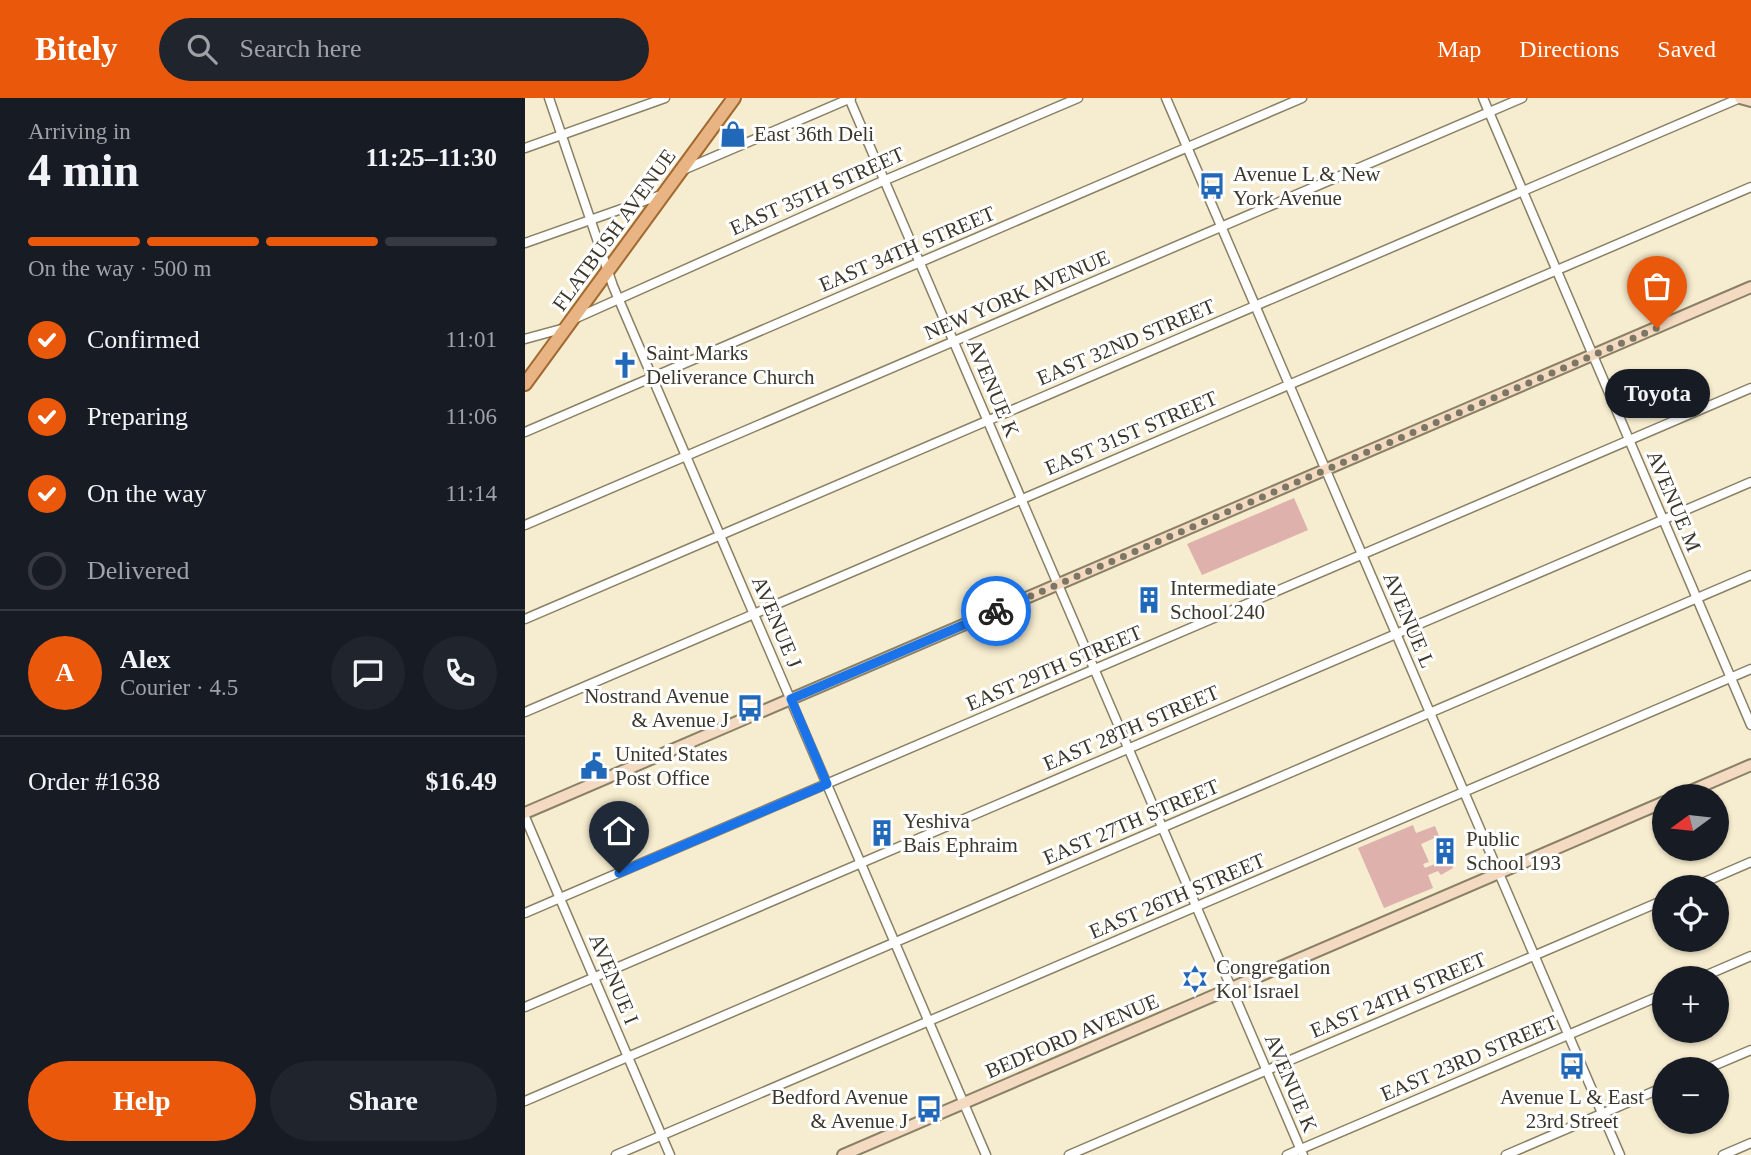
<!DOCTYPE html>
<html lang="en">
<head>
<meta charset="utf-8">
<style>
	:root { --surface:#171b24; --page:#20242c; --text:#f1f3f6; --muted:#9ea1a6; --line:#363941; --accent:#ea580c }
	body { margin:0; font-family:"Times New Roman",serif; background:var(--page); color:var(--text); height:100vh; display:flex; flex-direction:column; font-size:26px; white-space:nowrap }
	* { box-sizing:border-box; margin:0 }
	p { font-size:23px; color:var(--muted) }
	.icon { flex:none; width:38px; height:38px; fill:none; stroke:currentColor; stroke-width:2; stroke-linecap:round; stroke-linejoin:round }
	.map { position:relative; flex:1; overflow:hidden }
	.drawer { display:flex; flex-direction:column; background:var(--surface); width:525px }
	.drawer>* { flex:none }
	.needle { width:46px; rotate:255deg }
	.controls { position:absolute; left:1127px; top:686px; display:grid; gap:14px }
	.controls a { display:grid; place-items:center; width:77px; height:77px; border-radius:50%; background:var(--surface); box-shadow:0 2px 5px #0004; font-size:35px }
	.pin { position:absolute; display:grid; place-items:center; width:60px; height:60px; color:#fff; margin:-72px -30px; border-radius:50% 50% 50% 0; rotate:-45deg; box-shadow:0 0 7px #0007 }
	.pin .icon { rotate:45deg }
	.courier { position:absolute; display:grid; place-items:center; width:70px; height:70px; margin:-35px; border:5px solid #1a73e8; border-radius:50%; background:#fff; color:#222; box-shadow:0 2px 9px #0007 }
	.bubble { position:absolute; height:49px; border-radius:24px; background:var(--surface); box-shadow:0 2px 5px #0004; font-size:23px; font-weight:600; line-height:49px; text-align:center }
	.overview em { font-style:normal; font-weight:600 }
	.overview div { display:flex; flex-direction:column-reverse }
	.overview { display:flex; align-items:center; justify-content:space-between; height:119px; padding:0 28px }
	h1 { font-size:46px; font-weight:600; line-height:52px }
	.bar { display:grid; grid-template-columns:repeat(4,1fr); gap:10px 7px; align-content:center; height:84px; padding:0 28px }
	.bar i { height:9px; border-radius:5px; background:var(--line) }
	.bar .current { background:var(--accent) }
	.bar p { grid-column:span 4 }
	.line { display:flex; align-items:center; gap:18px; padding:0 28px; border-top:2px solid var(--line) }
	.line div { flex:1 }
	.round { display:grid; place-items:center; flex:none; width:74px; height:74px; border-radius:37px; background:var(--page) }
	ol { padding:0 28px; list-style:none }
	li { display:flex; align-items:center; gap:21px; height:77px }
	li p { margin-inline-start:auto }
	li .icon { padding:7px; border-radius:50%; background:var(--accent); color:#fff; stroke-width:4 }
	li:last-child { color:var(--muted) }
	li i { width:38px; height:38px; border:4px solid var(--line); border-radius:50% }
	.primary-button { display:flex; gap:14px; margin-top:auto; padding:14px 28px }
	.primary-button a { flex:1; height:80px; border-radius:42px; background:var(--accent); color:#fff; font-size:28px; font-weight:600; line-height:80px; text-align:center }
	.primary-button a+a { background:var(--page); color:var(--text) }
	header { display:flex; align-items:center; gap:42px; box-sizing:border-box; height:98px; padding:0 35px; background:var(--accent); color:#fff }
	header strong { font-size:33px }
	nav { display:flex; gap:38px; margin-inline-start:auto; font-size:24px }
	.search { width:490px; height:63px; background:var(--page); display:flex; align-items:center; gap:18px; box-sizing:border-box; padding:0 24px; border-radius:38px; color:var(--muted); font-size:26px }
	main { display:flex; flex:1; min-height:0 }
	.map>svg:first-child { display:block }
	.green { fill:#deb1ac }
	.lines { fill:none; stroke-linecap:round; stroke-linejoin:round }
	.street-casing { stroke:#898166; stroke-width:11 }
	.secondary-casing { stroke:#898166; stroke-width:14 }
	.primary-casing { stroke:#a1682f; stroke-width:16 }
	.street { stroke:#fff; stroke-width:8 }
	.secondary { stroke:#f3dac1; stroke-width:10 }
	.primary { stroke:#e8b483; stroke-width:12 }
	.done { stroke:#7c7664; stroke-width:7; stroke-dasharray:0 12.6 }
	.route { stroke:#1a73e8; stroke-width:9 }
	.labels { text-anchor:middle; stroke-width:6; stroke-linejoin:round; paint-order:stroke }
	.poi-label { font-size:21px; fill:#3b372b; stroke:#fff; text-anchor:start }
	.street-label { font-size:21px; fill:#3b372b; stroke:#fff }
</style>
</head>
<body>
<header>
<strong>Bitely</strong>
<div class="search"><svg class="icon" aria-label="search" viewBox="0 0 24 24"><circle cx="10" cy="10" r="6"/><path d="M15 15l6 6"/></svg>Search here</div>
<nav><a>Map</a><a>Directions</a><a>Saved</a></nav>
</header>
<main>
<section class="drawer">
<div class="overview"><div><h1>4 min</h1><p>Arriving in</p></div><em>11:25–11:30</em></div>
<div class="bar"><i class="current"></i><i class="current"></i><i class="current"></i><i></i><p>On the way · 500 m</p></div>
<ol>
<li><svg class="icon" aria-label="check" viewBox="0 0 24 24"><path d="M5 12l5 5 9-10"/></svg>Confirmed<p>11:01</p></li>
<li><svg class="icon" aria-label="check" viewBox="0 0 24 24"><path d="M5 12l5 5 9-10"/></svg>Preparing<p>11:06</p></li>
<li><svg class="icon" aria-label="check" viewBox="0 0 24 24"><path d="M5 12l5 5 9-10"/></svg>On the way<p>11:14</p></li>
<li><i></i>Delivered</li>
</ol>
<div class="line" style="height:126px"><b class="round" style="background:var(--accent);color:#fff">A</b><div><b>Alex</b><p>Courier · 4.5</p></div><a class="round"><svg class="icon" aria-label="chat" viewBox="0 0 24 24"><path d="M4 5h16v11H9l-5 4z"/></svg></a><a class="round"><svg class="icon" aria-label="phone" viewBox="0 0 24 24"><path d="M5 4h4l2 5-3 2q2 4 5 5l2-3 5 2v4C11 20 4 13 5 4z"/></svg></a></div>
<div class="line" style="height:91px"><div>Order #1638</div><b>$16.49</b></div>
<div class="primary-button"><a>Help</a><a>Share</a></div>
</section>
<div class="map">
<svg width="1226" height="1057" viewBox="0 0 1226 1057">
	<rect width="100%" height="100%" fill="#f6eccf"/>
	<g class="green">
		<path d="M769,400L783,432L677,477L662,446Z"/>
		<path d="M888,727L891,735L910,728L914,738L896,746L904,764L898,766L900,770L924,760L928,770L916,777L913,773L903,777L908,790L859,810L833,750Z"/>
	</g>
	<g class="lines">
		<defs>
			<g id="street">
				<path d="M24,0L88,188L461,1057"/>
				<path d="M324,0L778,1057"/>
				<path d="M641,0L1095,1057"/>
				<path d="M958,0L1226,627"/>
				<path d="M0,50L140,0"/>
				<path d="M158,72L326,0"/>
				<path d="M0,145L139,96"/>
				<path d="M49,221L351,86L553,0"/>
				<path d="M0,241L40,230"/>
				<path d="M0,334L777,0"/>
				<path d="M0,427L997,0"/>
				<path d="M0,521L1215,0"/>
				<path d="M0,614L1226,89"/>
				<path d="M0,719L145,1057"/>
				<path d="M1168,789L1226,764"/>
				<path d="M0,815L1226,290"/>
				<path d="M1175,880L1226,858"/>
				<path d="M0,909L1226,384"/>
				<path d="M1181,971L1226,952"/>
				<path d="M0,1003L1226,477"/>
				<path d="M91,1057L1226,571"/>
				<path d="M544,1057L1139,802"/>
				<path d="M762,1057L1139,896"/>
				<path d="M981,1057L1139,989"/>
				<path d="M1198,1057L1226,1045"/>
			</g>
			<g id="secondary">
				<path d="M1215,0L1226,3"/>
				<path d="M1154,698L1226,667"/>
				<path d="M0,715L1226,189"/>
				<path d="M318,1057L1139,704"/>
			</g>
			<path id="primary" d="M0,286L209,0"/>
		</defs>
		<use href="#street" class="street-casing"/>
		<use href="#secondary" class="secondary-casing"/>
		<use href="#primary" class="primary-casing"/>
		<use href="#street" class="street"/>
		<use href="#secondary" class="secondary"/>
		<use href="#primary" class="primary"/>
	</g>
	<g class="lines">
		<path class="done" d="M471,513L1132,230"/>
		<path class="route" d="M94,775L302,686L266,601L471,513"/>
	</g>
	<defs>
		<symbol id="shop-bare" viewBox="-9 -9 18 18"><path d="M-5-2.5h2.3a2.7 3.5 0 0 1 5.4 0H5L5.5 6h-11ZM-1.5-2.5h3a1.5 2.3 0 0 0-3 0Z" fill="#2268b9" stroke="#fff" stroke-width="2.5" paint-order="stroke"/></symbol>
		<symbol id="bus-bare" viewBox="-9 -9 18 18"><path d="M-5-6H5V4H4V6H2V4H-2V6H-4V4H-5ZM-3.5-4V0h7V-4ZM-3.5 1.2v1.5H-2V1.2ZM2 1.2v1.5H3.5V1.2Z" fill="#2268b9" stroke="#fff" stroke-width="2.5" paint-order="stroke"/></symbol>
		<symbol id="church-bare" viewBox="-9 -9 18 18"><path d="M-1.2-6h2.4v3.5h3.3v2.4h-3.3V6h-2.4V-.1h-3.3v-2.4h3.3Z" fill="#2268b9" stroke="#fff" stroke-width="2.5" paint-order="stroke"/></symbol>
		<symbol id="building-bare" viewBox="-9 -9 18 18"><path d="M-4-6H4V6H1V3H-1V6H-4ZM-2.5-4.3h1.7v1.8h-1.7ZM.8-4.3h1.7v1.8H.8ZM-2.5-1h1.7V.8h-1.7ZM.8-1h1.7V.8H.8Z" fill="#2268b9" stroke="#fff" stroke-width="2.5" paint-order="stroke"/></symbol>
		<symbol id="civic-bare" viewBox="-9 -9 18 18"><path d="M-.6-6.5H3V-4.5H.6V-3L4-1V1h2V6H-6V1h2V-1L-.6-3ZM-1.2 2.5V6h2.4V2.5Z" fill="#2268b9" stroke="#fff" stroke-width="2.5" paint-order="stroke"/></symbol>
		<symbol id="synagogue-bare" viewBox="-9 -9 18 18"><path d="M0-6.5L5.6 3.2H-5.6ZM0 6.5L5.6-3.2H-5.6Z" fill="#2268b9" stroke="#fff" stroke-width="2.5" paint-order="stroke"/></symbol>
	</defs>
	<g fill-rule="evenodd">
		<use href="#shop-bare" x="189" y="17" width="38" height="38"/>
		<use href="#bus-bare" x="668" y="69" width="38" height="38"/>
		<use href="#church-bare" x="81" y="248" width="38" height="38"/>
		<use href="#building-bare" x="605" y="483" width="38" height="38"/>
		<use href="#bus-bare" x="206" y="591" width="38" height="38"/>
		<use href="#civic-bare" x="50" y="649" width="38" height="38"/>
		<use href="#building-bare" x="338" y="716" width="38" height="38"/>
		<use href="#building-bare" x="901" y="734" width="38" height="38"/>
		<use href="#synagogue-bare" x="651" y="862" width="38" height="38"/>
		<use href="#bus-bare" x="1028" y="949" width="38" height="38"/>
		<use href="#bus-bare" x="385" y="992" width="38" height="38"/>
	</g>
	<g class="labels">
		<g class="poi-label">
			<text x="229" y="43">East 36th Deli</text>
			<text x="708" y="83">Avenue L &amp; New<tspan x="708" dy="24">York Avenue</tspan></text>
			<text x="121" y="262">Saint Marks<tspan x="121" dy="24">Deliverance Church</tspan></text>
			<text x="645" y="497">Intermediate<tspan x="645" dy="24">School 240</tspan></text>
			<text x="204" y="605" text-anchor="end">Nostrand Avenue<tspan x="204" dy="24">&amp; Avenue J</tspan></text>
			<text x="90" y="663">United States<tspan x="90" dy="24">Post Office</tspan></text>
			<text x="378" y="730">Yeshiva<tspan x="378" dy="24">Bais Ephraim</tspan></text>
			<text x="941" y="748">Public<tspan x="941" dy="24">School 193</tspan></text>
			<text x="691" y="876">Congregation<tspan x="691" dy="24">Kol Israel</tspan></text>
			<text x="383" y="1006" text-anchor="end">Bedford Avenue<tspan x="383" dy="24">&amp; Avenue J</tspan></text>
			<text x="1047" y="1006" text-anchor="middle">Avenue L &amp; East<tspan x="1047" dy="24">23rd Street</tspan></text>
		</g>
		<g class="street-label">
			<text transform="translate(292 93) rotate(-24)" y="7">EAST 35TH STREET</text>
			<text transform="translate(89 132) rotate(-54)" y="7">FLATBUSH AVENUE</text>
			<text transform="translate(382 151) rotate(-23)" y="7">EAST 34TH STREET</text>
			<text transform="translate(492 197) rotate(-23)" y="7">NEW YORK AVENUE</text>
			<text transform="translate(601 244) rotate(-23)" y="7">EAST 32ND STREET</text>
			<text transform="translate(468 290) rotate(67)" y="7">AVENUE K</text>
			<text transform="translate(606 335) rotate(-23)" y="7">EAST 31ST STREET</text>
			<text transform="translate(1149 403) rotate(67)" y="7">AVENUE M</text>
			<text transform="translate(884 522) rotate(67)" y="7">AVENUE L</text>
			<text transform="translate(252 524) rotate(67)" y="7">AVENUE J</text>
			<text transform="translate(529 570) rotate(-23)" y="7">EAST 29TH STREET</text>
			<text transform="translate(606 630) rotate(-23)" y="7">EAST 28TH STREET</text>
			<text transform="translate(606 724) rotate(-23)" y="7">EAST 27TH STREET</text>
			<text transform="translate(652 798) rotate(-23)" y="7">EAST 26TH STREET</text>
			<text transform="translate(89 881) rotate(67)" y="7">AVENUE I</text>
			<text transform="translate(873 897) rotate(-23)" y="7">EAST 24TH STREET</text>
			<text transform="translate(547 938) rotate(-23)" y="7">BEDFORD AVENUE</text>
			<text transform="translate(944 960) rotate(-23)" y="7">EAST 23RD STREET</text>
			<text transform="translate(766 985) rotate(67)" y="7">AVENUE K</text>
		</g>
	</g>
</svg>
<div class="controls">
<a><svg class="needle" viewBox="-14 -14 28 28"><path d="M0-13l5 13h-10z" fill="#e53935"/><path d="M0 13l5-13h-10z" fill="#9ea1a6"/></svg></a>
<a><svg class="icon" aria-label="locate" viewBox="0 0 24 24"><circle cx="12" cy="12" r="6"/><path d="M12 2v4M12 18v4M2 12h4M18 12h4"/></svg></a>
<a>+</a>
<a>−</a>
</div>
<div class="pin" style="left:1132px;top:230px;background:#ea580c"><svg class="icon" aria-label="bag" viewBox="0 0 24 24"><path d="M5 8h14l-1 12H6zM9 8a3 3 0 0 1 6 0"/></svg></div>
<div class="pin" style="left:94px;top:775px;background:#1f2937"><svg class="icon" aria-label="home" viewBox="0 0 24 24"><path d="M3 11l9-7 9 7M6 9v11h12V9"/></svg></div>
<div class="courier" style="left:471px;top:513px"><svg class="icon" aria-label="bike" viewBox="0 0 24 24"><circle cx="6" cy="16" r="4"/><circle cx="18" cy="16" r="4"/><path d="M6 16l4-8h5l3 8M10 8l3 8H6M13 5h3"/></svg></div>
<div class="bubble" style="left:1080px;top:271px;width:105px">Toyota</div>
</div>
</main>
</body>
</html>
